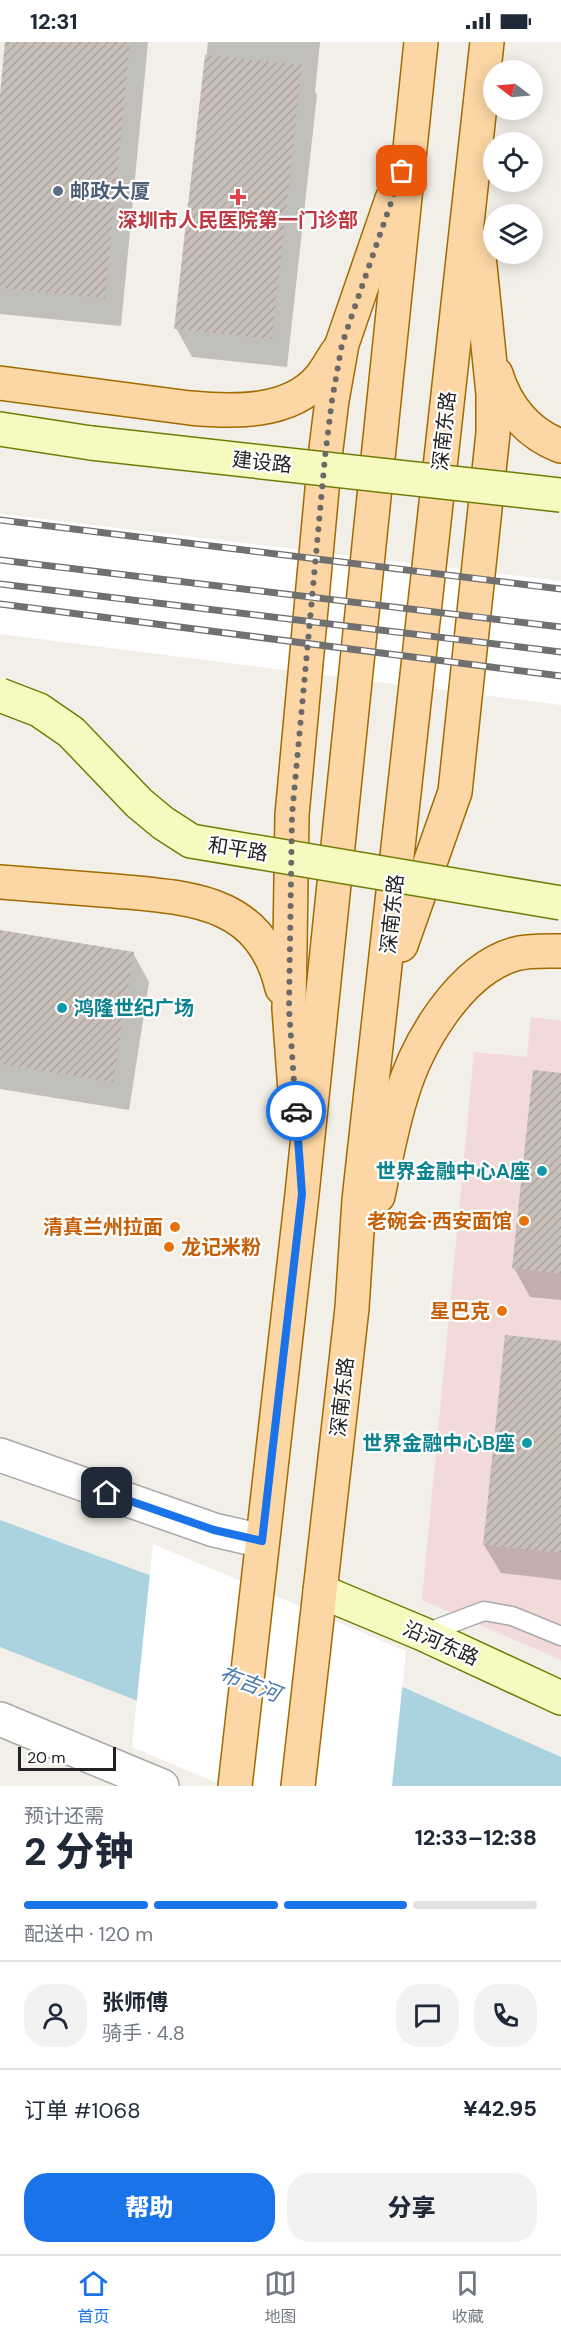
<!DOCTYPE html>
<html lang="zh">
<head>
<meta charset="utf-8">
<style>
	:root { --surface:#fff; --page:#f2f2f3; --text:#1f2937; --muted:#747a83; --line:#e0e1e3; --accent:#1a73e8 }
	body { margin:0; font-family:"DM Sans","Noto Sans SC",sans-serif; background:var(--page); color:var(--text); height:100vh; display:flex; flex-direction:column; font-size:22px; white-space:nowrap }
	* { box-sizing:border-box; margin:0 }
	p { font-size:20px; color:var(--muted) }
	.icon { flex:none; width:33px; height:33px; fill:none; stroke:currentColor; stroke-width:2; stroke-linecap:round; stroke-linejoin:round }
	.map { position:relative; height:1744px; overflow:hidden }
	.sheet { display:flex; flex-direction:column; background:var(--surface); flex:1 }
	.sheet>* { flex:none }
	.needle { width:39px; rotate:286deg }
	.tools { position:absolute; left:483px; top:18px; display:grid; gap:12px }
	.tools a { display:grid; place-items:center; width:60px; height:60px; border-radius:50%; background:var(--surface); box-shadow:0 3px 15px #0003; font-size:30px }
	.scale { position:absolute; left:18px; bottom:15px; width:98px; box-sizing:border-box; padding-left:6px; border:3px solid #222; border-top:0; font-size:16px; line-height:21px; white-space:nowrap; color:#222; -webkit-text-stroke:4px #fff; paint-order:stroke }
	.pin { position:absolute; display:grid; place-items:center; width:51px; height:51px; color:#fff; margin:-26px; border-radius:12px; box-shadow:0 3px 9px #0006 }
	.courier { position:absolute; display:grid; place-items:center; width:60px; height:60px; margin:-30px; border:4px solid #1a73e8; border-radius:50%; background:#fff; color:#222; box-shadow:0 2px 8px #0007 }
	.head em { font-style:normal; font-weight:800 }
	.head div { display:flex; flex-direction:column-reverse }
	.head { display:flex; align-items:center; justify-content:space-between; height:102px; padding:0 24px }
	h1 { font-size:39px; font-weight:800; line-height:45px }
	.bar { display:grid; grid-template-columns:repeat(4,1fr); gap:9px 6px; align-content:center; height:72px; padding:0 24px }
	.bar i { height:8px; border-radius:4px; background:var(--line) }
	.bar .active { background:var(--accent) }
	.bar p { grid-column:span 4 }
	.line { display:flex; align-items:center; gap:15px; padding:0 24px; border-top:2px solid var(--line) }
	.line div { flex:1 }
	.round { display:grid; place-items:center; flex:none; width:63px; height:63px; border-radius:24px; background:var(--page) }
	.button { display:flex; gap:12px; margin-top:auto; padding:12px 24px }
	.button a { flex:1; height:69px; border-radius:24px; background:var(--accent); color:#fff; font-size:24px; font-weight:800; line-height:69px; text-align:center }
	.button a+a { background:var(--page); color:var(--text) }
	.status { display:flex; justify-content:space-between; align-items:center; height:42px; padding:0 30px; background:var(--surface); direction:ltr }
	.status svg { height:16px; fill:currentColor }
	.tab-bar { display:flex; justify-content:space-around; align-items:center; height:84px; border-top:2px solid var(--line); background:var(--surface); font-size:16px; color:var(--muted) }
	.tab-bar a { display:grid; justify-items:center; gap:3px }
	.tab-bar .active { color:var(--accent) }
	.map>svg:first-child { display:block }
	.commercial { fill:#f2dad9 }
	.water { fill:#aad3df }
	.pier { fill:#fff }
	.shadow { fill:#0003 }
	.building { fill:url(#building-hatch) }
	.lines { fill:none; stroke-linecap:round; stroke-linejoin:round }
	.lane-casing { stroke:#a9a9a9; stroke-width:21 }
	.street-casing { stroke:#a9a9a9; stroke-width:36 }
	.secondary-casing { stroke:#707d05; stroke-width:36 }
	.primary-casing { stroke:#a06b00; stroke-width:36 }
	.lane { stroke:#fff; stroke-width:18 }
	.street { stroke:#fff; stroke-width:33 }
	.secondary { stroke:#f7fabf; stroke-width:33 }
	.primary { stroke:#fcd6a4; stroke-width:33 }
	.rail-casing { stroke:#707070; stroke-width:7 }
	.rail { stroke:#fff; stroke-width:4.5; stroke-dasharray:14; stroke-linecap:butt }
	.secondary-bridge-casing { stroke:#707d05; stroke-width:36; stroke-linecap:butt }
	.secondary-bridge { stroke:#f7fabf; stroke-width:33 }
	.done { stroke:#6b6a68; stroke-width:6; stroke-dasharray:0 10.8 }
	.route { stroke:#1a73e8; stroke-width:8 }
	.service-dot { fill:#5c6f8a; stroke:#fff; stroke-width:2 }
	.health-dot { fill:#e0444e; stroke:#fff; stroke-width:2 }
	.culture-dot { fill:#0f9aa8; stroke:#fff; stroke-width:2 }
	.food-dot { fill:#e8710a; stroke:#fff; stroke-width:2 }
	.labels { text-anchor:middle; stroke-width:4.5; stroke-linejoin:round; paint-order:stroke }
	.service-label { font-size:20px; font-weight:bold; fill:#4e5e75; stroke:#fff; text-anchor:start }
	.health-label { font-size:20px; font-weight:bold; fill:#be3a42; stroke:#fff }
	.street-label { font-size:20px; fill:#222; stroke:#fff }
	.culture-label { font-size:20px; font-weight:bold; fill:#0d838f; stroke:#fff; text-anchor:end }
	.food-label { font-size:20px; font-weight:bold; fill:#c56008; stroke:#fff; text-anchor:end }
	.water-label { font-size:21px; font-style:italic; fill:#4a7aab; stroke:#fff }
</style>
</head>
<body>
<div class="status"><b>12:31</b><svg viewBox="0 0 49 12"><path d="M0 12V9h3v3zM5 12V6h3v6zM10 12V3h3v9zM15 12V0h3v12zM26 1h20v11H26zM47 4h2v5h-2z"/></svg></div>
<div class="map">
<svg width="561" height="1744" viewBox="0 0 561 1744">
	<defs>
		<pattern id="building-hatch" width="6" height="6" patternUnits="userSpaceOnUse" patternTransform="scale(1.5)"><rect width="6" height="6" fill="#c7bfb8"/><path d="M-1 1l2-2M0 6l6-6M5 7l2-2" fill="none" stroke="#aba49e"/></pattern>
	</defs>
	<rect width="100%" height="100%" fill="#f2efe9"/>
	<path class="commercial" d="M531,975L561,979V1618L422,1558L474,1010L527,1015Z"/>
	<path class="water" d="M0,1478L152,1534L561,1715V1744H340L186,1678L0,1605Z"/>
	<g class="pier">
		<path d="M0,472L561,539V663L0,592Z"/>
		<path d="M153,1502L406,1609L392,1744H224L132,1705Z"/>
	</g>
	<g class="shadow">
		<path d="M7,0H148L121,284L0,272V69Z"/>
		<path d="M208,0H320L315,50L317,53L287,325L192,315L176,286Z"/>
		<path d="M0,890L133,911L149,940L129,1068L0,1047Z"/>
		<path d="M561,1033V1258L530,1255L514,1226Z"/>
		<path d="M561,1300V1538L501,1531L484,1503Z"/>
	</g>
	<g class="building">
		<path d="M5,0H130L105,256L0,246V53Z"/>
		<path d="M205,13L302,23L272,297L174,287Z"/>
		<path d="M0,888L134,910L113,1040L0,1022Z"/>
		<path d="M533,1028L561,1031V1232L512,1226Z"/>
		<path d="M505,1293L561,1299V1511L483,1503Z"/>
	</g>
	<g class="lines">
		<defs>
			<path id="lane" d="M423,1592L484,1569L512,1574L561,1594"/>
			<g id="street">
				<path d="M0,1413L214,1488L262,1499"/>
				<path d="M0,1677L162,1744"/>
			</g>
			<g id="secondary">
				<path d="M0,387L91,401"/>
				<path d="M320,1549L423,1592L561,1656"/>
			</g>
			<g id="primary">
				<path d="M496,332C506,365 528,392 561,404"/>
				<path d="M0,341L190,366C233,370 290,372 320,336C327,328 332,317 338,309"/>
				<path d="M0,840C38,843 77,846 115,849C192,856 261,858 282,946"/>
				<path d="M401,903L455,750L493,391V352L478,204"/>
				<path d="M296,1063L289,967L292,773L325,415L332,358L342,302L392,157"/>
				<path d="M378,1154C385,1121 391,1087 401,1055C416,1003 459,928 515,912C529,908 547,909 561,909"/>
				<path d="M235,1744L302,1152L421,0"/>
				<path d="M298,1744L352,1266L359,1158L487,0"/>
			</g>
		</defs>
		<use href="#lane" class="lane-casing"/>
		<use href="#street" class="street-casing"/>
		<use href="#secondary" class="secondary-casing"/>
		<use href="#primary" class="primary-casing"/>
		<use href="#lane" class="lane"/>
		<use href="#street" class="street"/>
		<use href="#secondary" class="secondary"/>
		<use href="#primary" class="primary"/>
		<defs>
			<g id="rail">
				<path d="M0,478L561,547"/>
				<path d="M0,518L561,585"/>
				<path d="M0,542L561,610"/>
				<path d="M0,562L561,634"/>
			</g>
		</defs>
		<use href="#rail" class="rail-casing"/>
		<use href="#rail" class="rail"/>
		<defs>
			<g id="secondary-bridge">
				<path d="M91,401L561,453"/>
				<path d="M0,653L39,668L71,690L139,761L163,781L191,799L561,861"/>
			</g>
		</defs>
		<use href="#secondary-bridge" class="secondary-bridge-casing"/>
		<use href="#secondary-bridge" class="secondary-bridge"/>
	</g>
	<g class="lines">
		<path class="done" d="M296,1069L289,967L292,773L325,415L332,358L342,302L402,129"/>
		<path class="route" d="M107,1451L214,1488L262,1499L302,1152L296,1069"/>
	</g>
	<circle class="service-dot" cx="58" cy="149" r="6"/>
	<path class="health-dot" d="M235 146h6v6h6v6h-6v6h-6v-6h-6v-6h6z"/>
	<g class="culture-dot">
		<circle cx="62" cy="966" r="6"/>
		<circle cx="542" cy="1129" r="6"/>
		<circle cx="527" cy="1401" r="6"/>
	</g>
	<g class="food-dot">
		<circle cx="524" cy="1179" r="6"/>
		<circle cx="175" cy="1185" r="6"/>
		<circle cx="169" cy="1205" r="6"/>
		<circle cx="502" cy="1269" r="6"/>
	</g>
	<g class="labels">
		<g class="service-label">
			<text x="70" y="156">邮政大厦</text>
		</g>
		<g class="health-label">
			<text x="238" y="185">深圳市人民医院第一门诊部</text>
		</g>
		<g class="street-label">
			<text transform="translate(444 389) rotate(-84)" y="7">深南东路</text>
			<text transform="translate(262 420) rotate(6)" y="7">建设路</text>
			<text transform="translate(238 807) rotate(9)" y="7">和平路</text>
			<text transform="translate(392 872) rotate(-84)" y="7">深南东路</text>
			<text transform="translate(342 1355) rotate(-84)" y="7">深南东路</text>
			<text transform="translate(441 1601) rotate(24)" y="7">沿河东路</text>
		</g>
		<g class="culture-label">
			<text x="74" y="973" text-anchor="start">鸿隆世纪广场</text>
			<text x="530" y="1136">世界金融中心A座</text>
			<text x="515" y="1408">世界金融中心B座</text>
		</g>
		<g class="food-label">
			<text x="512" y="1186">老碗会·西安面馆</text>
			<text x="163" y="1192">清真兰州拉面</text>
			<text x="181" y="1212" text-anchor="start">龙记米粉</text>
			<text x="490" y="1276">星巴克</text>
		</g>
		<g class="water-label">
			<text transform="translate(250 1642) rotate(21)" y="7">布吉河</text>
		</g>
	</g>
</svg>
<div class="tools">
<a><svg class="needle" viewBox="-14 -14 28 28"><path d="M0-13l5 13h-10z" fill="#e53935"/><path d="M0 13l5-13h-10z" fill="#747a83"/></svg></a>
<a><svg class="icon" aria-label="locate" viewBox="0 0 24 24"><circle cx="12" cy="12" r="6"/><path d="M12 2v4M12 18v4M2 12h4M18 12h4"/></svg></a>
<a><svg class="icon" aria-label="layers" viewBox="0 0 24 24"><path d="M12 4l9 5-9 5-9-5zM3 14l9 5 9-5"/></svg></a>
</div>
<div class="scale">20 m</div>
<div class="pin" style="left:402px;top:129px;background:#ea580c"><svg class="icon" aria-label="bag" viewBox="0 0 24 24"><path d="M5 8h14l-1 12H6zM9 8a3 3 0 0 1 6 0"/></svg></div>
<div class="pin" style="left:107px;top:1451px;background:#1f2937"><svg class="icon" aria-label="home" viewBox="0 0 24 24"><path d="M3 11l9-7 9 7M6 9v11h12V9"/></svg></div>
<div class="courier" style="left:296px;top:1069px"><svg class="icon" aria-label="car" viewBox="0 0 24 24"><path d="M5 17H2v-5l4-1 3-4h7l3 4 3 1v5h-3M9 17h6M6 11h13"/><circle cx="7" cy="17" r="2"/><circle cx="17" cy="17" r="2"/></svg></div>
</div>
<section class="sheet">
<div class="head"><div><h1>2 分钟</h1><p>预计还需</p></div><em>12:33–12:38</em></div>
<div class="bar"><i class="active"></i><i class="active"></i><i class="active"></i><i></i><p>配送中 · 120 m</p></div>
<div class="line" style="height:108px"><a class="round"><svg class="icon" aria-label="person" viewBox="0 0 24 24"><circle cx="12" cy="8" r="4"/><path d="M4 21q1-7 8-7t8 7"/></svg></a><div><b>张师傅</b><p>骑手 · 4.8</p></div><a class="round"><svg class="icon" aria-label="chat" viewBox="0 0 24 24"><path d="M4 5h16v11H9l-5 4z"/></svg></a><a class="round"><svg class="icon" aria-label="phone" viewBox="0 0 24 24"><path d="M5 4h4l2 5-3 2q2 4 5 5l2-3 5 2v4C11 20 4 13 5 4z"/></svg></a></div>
<div class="line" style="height:78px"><div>订单 #1068</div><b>¥42.95</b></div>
<div class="button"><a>帮助</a><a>分享</a></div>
</section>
<nav class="tab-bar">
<a class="active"><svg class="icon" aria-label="home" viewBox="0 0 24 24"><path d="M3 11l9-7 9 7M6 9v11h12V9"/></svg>首页</a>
<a><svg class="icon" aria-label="map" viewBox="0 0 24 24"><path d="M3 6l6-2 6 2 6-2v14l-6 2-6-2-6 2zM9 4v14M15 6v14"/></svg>地图</a>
<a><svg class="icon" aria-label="saved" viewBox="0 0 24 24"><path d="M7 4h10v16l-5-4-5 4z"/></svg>收藏</a>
</nav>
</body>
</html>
